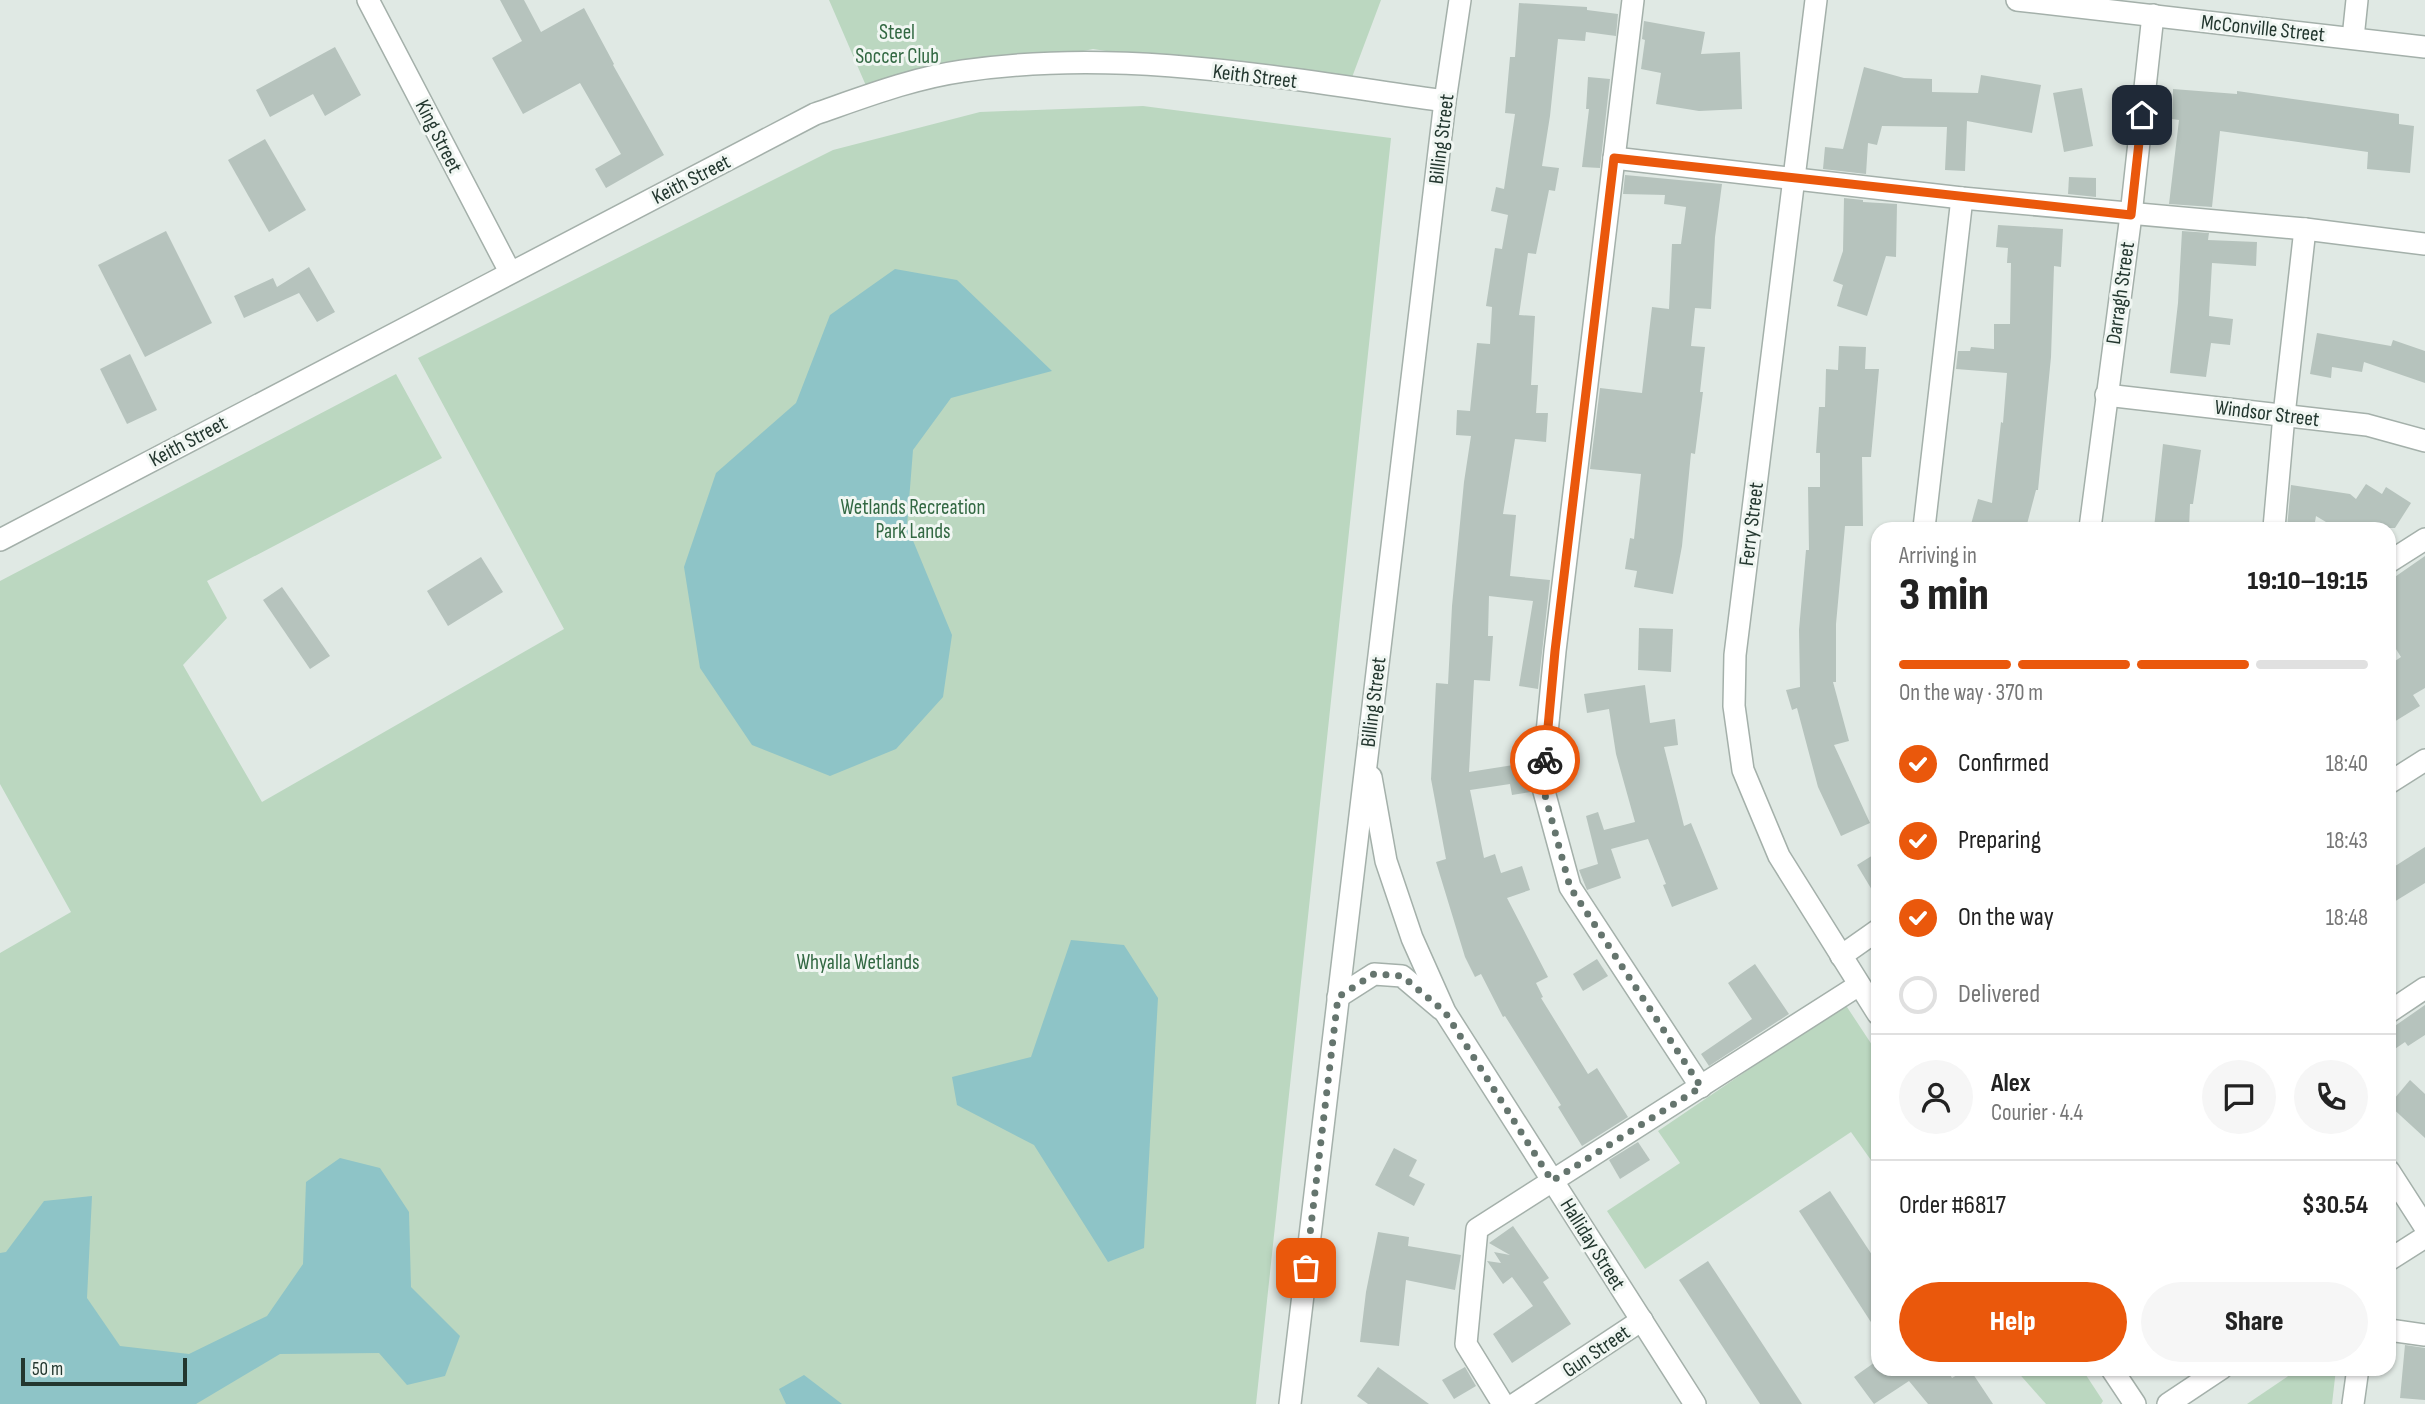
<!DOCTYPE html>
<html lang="en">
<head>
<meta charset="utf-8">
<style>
	:root { --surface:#fff; --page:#f6f6f6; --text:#222; --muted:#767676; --line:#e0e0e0; --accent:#ea580c }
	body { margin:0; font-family:"Sofia Sans Condensed",sans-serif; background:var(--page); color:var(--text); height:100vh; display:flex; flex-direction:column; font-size:26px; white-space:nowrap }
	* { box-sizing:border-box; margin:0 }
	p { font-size:23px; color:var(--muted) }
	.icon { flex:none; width:38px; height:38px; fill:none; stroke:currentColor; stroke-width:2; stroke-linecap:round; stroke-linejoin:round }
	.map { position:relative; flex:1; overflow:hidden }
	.sheet { position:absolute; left:1871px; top:522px; width:525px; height:854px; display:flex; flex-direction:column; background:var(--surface); border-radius:21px; box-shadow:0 2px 5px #0004 }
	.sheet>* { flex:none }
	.scale { position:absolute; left:21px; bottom:18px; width:166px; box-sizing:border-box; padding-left:7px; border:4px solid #23372f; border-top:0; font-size:19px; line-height:24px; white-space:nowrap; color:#23372f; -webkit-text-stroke:5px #f0f6f2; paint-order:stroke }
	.pin { position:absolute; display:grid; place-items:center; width:60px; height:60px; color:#fff; margin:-30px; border-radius:14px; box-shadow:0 4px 10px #0006 }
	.courier { position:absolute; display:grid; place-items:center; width:70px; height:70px; margin:-35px; border:5px solid #ea580c; border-radius:50%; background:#fff; color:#222; box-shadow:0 2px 9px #0007 }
	.overview em { font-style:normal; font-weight:800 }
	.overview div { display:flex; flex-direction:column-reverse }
	.overview { display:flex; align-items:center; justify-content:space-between; height:119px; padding:0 28px }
	h1 { font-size:46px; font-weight:800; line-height:52px }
	.bar { display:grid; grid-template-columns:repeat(4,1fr); gap:10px 7px; align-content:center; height:84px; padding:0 28px }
	.bar i { height:9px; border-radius:5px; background:var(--line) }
	.bar .on { background:var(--accent) }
	.bar p { grid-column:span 4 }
	.line { display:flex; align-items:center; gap:18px; padding:0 28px; border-top:2px solid var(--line) }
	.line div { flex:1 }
	.round { display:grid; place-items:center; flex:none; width:74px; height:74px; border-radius:37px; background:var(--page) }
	ol { padding:0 28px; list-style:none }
	li { display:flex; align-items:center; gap:21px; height:77px }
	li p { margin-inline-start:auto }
	li .icon { padding:7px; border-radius:50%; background:var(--accent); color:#fff; stroke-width:4 }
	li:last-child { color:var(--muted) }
	li i { width:38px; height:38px; border:4px solid var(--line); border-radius:50% }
	.primary-button { display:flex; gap:14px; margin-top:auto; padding:14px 28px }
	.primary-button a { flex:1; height:80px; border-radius:42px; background:var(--accent); color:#fff; font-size:28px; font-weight:800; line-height:80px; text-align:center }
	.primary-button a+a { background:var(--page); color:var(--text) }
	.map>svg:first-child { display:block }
	.green { fill:#bbd7c0 }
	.water { fill:#8ec4c7 }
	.building { fill:#b6c3bd }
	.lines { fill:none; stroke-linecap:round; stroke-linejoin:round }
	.minor-casing { stroke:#a4b0aa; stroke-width:24 }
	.minor { stroke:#fff; stroke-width:21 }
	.done { stroke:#65756e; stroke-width:7; stroke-dasharray:0 12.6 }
	.route { stroke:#ea580c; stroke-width:9 }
	.labels { text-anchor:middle; stroke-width:6; stroke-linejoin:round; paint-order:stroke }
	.street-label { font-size:21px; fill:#23372f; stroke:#f0f6f2 }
	.park-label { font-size:21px; fill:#326842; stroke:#f0f6f2 }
</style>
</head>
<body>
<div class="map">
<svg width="2425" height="1404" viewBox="0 0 2425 1404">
	<rect width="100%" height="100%" fill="#e0e9e4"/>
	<g class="green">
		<path d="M829,0H1381L1348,88L1093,49L870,95Z"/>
		<path d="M1143,106L1391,138L1256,1404H0V953L71,912L0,784V581L396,374L442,458L207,581L227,618L183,665L262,802L564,629L418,358L833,150L980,112Z"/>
		<path d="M1845,1004L1878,1054V1170L1851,1132L1645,1269L1607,1211L1680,1163L1658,1131Z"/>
		<path d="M2300,1368L2336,1369L2332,1404H2247Z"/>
		<path d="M2015,1369H2082L2103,1401L2101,1404H2046Z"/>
	</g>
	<g class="water">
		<path d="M895,269L957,280L1052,371L951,398L913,450L907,526L952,635L943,697L896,749L830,776L752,745L700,668L684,567L716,473L796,403L830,315Z"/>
		<path d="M1071,940L1124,945L1158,998L1144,1248L1108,1262L1034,1145L957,1105L952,1077L1031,1057Z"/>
		<path d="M340,1158L380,1168L409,1212L411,1287L460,1336L445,1376L407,1385L379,1353L280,1354L196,1404H0V1253L6,1252L44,1201L92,1196L87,1298L120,1346L189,1354L267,1316L303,1264L306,1182Z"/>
		<path d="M804,1375L842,1404H786L779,1389Z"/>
	</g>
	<g class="building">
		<path d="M500,0H524L541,32L584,8L614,64L613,65L664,155L606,188L595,169L621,154L580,83L523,114L492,58L522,41Z"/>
		<path d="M1519,3L1587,7V10L1618,14L1616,36L1586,32L1585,41L1558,39L1550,116L1542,166L1559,168L1555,191L1549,190L1536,254L1528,253L1519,315L1535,316L1531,385H1538L1536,413H1548L1546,442L1515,439L1503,514L1516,515L1510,576L1550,580L1538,689L1519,686L1533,601L1489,596L1488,636H1493L1490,681L1474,680L1469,772L1526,763L1531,792L1512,795L1510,784L1470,790L1484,858L1495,854L1501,873L1522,866L1530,890L1507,898L1548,977L1536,983L1543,997L1541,998L1588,1074L1597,1068L1628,1117L1582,1146L1558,1107L1561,1105L1505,1016L1503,1017L1481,974L1475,977L1465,957L1436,862L1446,859L1431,779L1436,683L1448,684L1452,606L1464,482L1471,436L1456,435L1457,410L1470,411L1477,343L1490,344L1492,307L1486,306L1495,248L1502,249L1508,215L1491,211L1496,187L1504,189L1515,114L1505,113L1510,57H1515Z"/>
		<path d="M1644,21L1705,32L1701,54L1740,52L1742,109L1699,111L1656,104L1661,73L1641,69L1645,40L1642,39Z"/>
		<path d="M335,47L361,95L325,116L313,94L270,117L256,90Z"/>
		<path d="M1864,67L1904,78L1932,79V92L1978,93L1981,75L2041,85L2032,133L1967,121L1965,171L1945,170L1947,127L1882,126L1877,145L1868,143L1866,174L1823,169L1825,147L1843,149Z"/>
		<path d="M1588,77L1610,79L1600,168L1582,167L1589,109H1586Z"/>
		<path d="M2082,88L2093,146L2064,152L2053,93Z"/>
		<path d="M2173,89L2237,94V91L2399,114V124L2414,126L2410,173L2367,169L2368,152L2220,131L2212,207L2169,204L2179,120L2172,119Z"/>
		<path d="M265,139L306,210L269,232L228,160Z"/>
		<path d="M1625,175L1722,184L1715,237L1711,309L1695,308L1691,346L1705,347L1700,392H1703L1695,454L1691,453L1682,546L1673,594L1634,587L1637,571L1625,569L1630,538L1634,539L1641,474L1590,469L1600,388L1642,393L1652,307L1669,309L1672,244H1681L1686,207L1664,204L1665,195L1623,194Z"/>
		<path d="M2069,177L2096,178V197L2068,194Z"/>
		<path d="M1844,198L1863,200V202L1897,204L1896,257L1886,256L1867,316L1837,306L1843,285L1833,281L1843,251Z"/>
		<path d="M1998,225L2063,229L2061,267L2054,266L2051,357L2038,490H2036L2026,528H1970L1978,499L1992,503L2001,422L2003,423L2007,373L1956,369L1958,351H1970L1971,347L1994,349V324H2010L2011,263H2007L2008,248L1996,247Z"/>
		<path d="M166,231L212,323L145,357L98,265Z"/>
		<path d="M2182,231L2209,233L2208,240L2257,242L2256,266L2212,263L2209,316L2233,319L2230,345L2211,343L2206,377L2170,373L2178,303Z"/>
		<path d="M309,267L335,312L317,322L299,293L244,318L234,296L273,278L277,287Z"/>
		<path d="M2317,333L2391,346L2393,340L2425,351V383L2364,362L2362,372L2332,367L2331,378L2310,374Z"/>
		<path d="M1839,346L1866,347L1865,369H1879L1871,457H1862L1863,526H1845L1836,624V682H1833L1849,741L1834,745L1870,823L1841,836L1818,787L1797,708L1792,710L1786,690L1800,687L1799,630L1806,550H1809L1808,487H1820V453H1816L1819,407H1825L1826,369L1838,370Z"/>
		<path d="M130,354L157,410L127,424L100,369Z"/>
		<path d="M2163,444L2201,450L2193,504H2190L2189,528H2154Z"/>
		<path d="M2366,484L2382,494L2386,487L2411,503L2395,528H2336L2316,516L2314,528H2287L2291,485L2350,494L2356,499Z"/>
		<path d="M2425,556V688L2413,695L2420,706L2389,725V665L2401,657L2389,638V581Z"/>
		<path d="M481,557L503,592L448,626L427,591Z"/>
		<path d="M282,587L330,656L310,669L263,600Z"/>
		<path d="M1639,628L1673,629L1671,672L1638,670Z"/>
		<path d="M1645,685L1650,723L1675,719L1678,745L1664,747L1684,826L1691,823L1718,889L1672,907L1663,885L1666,884L1648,839L1611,849L1621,878L1587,890L1579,870L1598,864L1586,816L1598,812L1604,830L1635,822L1616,754L1609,709L1587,713L1584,694Z"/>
		<path d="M2425,847V883L2389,905V870Z"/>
		<path d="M1878,852V900L1857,865Z"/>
		<path d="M1597,959L1608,976L1583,991L1573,974Z"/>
		<path d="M1755,964L1789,1014L1709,1066L1701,1054L1752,1019L1728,983Z"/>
		<path d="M2425,1005V1035L2408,1046L2405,1042L2389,1053V1030Z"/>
		<path d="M2410,1080L2425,1094V1138L2389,1105Z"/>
		<path d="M1638,1142L1650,1160L1620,1179L1609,1160Z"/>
		<path d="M1394,1148L1417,1160L1409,1176L1425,1184L1414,1206L1375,1185Z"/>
		<path d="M1830,1191L1878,1264V1333L1799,1211Z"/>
		<path d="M1513,1226L1549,1278L1543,1282L1571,1324L1512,1363L1493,1334L1533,1306L1512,1277L1503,1284L1487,1261L1501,1263L1494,1252L1510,1255L1489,1243Z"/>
		<path d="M1378,1232L1409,1237L1408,1246L1461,1255L1455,1290L1406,1280L1399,1346L1360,1342L1366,1292Z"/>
		<path d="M1708,1261L1802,1404H1760L1679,1280Z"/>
		<path d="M2405,1345L2425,1348V1400L2400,1398Z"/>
		<path d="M1878,1360V1368H1946L1952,1378L1969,1368L1993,1404H1928L1909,1381L1874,1404L1854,1377Z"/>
		<path d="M1378,1367L1429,1404H1368L1357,1396Z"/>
		<path d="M1465,1367L1476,1386L1454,1399L1442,1380Z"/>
	</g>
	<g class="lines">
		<defs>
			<g id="minor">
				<path d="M368,0L510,272"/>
				<path d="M1633,0L1555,651L1542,784L1570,887L1701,1087"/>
				<path d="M1816,0L1735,655L1734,706L1743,770L1779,856L1878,1014"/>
				<path d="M2017,0L2425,47"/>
				<path d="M2353,38L2357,0"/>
				<path d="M1614,158L1962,198L2305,229L2425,244"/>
				<path d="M2106,395L2367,425L2425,441"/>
				<path d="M1924,528L1962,198"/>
				<path d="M2090,528L2131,215L2153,15"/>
				<path d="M2274,528L2284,415L2305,229"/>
				<path d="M0,540L815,114C864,97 913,78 963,71C1124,47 1286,79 1445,101"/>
				<path d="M2389,562L2425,539"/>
				<path d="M1371,777L1386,861L1412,938L1445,1012L1695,1404"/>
				<path d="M2389,783L2425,760"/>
				<path d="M1841,956L1878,930"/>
				<path d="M1338,997L1374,974L1402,976L1441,1009"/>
				<path d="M2389,1012L2425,988"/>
				<path d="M2389,1171L2425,1227"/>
				<path d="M2389,1260L2425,1237"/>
				<path d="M2389,1330L2425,1335"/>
				<path d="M2111,1368L2135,1404"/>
				<path d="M1290,1404L1445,101L1460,0"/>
				<path d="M1503,1404L1466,1344L1477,1229L1859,985"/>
				<path d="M1515,1404L1642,1320"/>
				<path d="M2168,1404L2222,1368"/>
				<path d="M2353,1404L2358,1368"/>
			</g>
		</defs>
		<use href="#minor" class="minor-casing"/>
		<use href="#minor" class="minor"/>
	</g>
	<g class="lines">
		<path class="done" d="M1306,1268L1338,997L1374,974L1402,976L1445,1012L1552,1181L1701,1087L1570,887L1542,784L1545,760"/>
		<path class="route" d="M1545,760L1555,651L1614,158L2131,215L2142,115"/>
	</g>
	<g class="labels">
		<g class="street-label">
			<text transform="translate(2263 28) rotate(6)" y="7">McConville Street</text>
			<text transform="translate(1255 76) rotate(7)" y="7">Keith Street</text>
			<text transform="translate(439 136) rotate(63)" y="7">King Street</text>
			<text transform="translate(1441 139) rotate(-83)" y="7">Billing Street</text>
			<text transform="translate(691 179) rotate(-27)" y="7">Keith Street</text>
			<text transform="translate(2120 293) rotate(-82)" y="7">Darragh Street</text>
			<text transform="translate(2267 413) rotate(7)" y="7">Windsor Street</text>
			<text transform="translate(188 441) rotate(-28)" y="7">Keith Street</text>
			<text transform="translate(1751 524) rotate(-83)" y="7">Ferry Street</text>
			<text transform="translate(1373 702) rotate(-83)" y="7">Billing Street</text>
			<text transform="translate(1593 1244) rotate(58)" y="7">Halliday Street</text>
			<text transform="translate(1596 1351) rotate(-34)" y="7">Gun Street</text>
		</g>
		<g class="park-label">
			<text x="897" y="39">Steel<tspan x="897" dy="24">Soccer Club</tspan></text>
			<text x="913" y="514">Wetlands Recreation<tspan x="913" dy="24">Park Lands</tspan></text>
			<text x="858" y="969">Whyalla Wetlands</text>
		</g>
	</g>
</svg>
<div class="scale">50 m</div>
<div class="pin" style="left:1306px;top:1268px;background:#ea580c"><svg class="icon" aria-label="bag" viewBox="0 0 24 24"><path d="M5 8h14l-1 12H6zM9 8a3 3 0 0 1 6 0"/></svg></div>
<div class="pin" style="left:2142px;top:115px;background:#1f2937"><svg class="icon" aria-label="home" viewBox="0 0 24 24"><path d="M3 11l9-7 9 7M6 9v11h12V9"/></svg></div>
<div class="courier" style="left:1545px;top:760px"><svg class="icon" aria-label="bike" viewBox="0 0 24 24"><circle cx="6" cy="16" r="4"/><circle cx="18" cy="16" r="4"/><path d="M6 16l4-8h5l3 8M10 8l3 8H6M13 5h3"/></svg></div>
<section class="sheet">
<div class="overview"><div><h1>3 min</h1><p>Arriving in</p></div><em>19:10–19:15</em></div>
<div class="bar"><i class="on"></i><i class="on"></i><i class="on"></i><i></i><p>On the way · 370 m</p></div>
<ol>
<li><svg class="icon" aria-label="check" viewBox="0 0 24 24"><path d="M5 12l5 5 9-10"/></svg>Confirmed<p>18:40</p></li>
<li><svg class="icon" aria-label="check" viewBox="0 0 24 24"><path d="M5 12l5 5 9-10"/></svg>Preparing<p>18:43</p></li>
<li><svg class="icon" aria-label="check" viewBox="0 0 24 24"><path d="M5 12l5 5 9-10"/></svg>On the way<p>18:48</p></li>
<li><i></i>Delivered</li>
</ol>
<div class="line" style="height:126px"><a class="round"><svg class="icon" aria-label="person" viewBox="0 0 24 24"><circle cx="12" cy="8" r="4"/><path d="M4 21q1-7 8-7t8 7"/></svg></a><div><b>Alex</b><p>Courier · 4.4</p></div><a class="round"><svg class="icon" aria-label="chat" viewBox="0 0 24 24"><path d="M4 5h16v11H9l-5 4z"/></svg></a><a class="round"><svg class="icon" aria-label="phone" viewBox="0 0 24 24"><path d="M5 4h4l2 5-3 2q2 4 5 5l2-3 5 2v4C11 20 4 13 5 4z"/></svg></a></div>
<div class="line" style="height:91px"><div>Order #6817</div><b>$30.54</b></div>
<div class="primary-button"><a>Help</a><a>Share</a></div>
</section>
</div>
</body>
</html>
